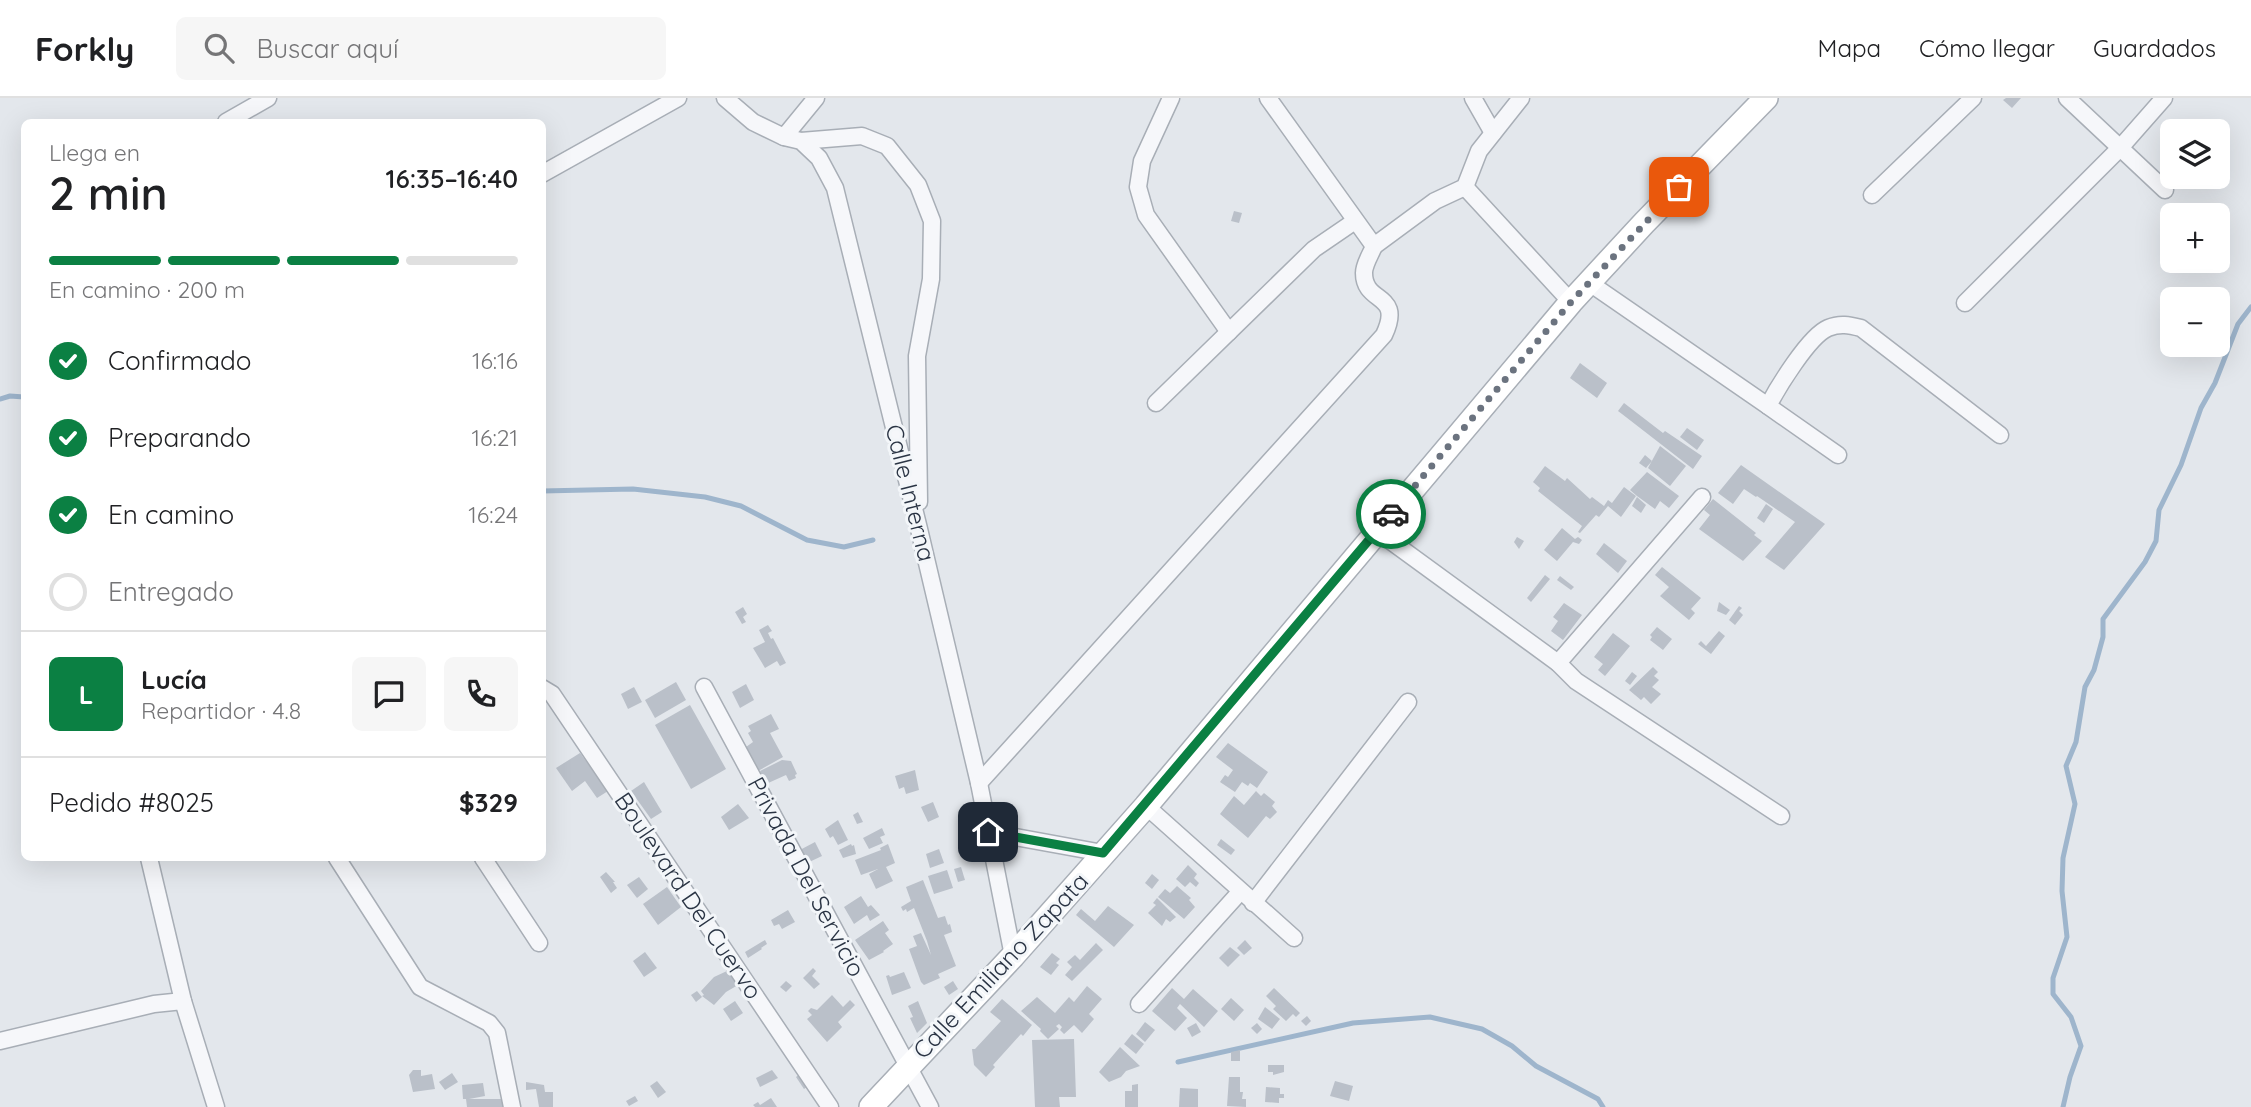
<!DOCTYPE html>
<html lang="es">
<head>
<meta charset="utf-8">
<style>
	:root { --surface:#fff; --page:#f6f6f6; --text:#202124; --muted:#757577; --line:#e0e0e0; --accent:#0b8043 }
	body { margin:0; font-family:Quicksand,sans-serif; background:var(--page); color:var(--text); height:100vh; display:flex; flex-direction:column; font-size:26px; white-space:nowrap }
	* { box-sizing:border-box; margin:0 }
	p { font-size:23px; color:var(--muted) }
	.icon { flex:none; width:38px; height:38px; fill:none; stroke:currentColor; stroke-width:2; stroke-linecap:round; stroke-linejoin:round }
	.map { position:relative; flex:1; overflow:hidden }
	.side { position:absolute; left:21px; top:21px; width:525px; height:742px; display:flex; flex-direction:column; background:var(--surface); border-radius:10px; box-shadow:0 7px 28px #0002 }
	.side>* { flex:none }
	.controls { position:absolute; left:2160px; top:21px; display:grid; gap:14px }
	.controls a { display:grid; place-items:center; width:70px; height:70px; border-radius:10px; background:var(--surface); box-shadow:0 7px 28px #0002; font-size:35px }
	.pin { position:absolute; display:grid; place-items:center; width:60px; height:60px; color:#fff; margin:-30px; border-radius:14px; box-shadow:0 4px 10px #0006 }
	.courier { position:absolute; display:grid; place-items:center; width:70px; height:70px; margin:-35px; border:5px solid #0b8043; border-radius:50%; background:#fff; color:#222; box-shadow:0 2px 9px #0007 }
	.headline em { font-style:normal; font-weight:600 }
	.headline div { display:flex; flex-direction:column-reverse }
	.headline { display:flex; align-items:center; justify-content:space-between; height:119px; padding:0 28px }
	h1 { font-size:46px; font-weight:600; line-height:52px }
	.bar { display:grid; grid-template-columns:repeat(4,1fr); gap:10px 7px; align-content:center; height:84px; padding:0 28px }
	.bar i { height:9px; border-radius:5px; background:var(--line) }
	.bar .on { background:var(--accent) }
	.bar p { grid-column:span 4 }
	.line { display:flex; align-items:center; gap:18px; padding:0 28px; border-top:2px solid var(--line) }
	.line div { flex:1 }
	.round { display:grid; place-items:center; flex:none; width:74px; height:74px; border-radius:10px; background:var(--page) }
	ol { padding:0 28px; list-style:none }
	li { display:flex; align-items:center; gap:21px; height:77px }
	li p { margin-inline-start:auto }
	li .icon { padding:7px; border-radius:50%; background:var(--accent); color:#fff; stroke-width:4 }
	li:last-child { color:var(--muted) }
	li i { width:38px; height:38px; border:4px solid var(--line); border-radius:50% }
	header { display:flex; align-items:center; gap:42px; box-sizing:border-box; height:98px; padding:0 35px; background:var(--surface); border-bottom:2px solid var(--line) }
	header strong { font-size:33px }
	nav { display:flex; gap:38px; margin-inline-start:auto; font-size:24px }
	.search { width:490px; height:63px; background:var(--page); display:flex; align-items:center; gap:18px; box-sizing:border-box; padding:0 24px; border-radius:10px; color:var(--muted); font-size:26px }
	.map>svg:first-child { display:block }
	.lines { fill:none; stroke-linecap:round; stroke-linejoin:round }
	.stream { stroke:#9eb5cc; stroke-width:5 }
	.building { fill:#bac0c9 }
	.minor-casing { stroke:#a8aeb6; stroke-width:19 }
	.secondary-casing { stroke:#a8aeb6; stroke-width:26 }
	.minor { stroke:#f6f7fa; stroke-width:16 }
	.secondary { stroke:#fff; stroke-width:23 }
	.done { stroke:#6b737f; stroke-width:7; stroke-dasharray:0 12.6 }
	.route { stroke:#0b8043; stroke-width:9 }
	.labels { text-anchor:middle; stroke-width:6; stroke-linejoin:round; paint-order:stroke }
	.street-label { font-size:24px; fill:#2a3444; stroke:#f3f6f9 }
</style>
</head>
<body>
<header>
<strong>Forkly</strong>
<div class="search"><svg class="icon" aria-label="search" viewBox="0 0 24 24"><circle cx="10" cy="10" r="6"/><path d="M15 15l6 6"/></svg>Buscar aquí</div>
<nav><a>Mapa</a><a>Cómo llegar</a><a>Guardados</a></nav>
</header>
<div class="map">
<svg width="2251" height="1009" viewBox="0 0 2251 1009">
	<rect width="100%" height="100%" fill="#e3e7ec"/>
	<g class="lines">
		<g class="stream">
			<path d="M0,301L10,298L24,299"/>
			<path d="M542,393L633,391L705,399L741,408L807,442L844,449L873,442"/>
			<path d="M1178,964L1353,925L1430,919L1482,931L1512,948L1536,968L1598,1001L1603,1009"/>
			<path d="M2063,1009L2070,979L2081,948L2071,919L2053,896V880L2067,839L2062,793L2063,760L2075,706L2066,668L2076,644L2085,589L2094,572L2103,539V521L2145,464L2156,443L2159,412L2181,367L2201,310L2215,285L2238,226L2251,209"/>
		</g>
	</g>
	<g class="building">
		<path d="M2006,0H2021L2012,10L2003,2Z"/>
		<path d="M1234,113L1242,115L1239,125L1231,123Z"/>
		<path d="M1580,265L1607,285L1597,300L1570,280Z"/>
		<path d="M1624,305L1663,335L1665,333L1702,358L1693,371L1622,316L1618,313Z"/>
		<path d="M1687,330L1704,342L1697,352L1680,339Z"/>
		<path d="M1660,348L1686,368L1670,388L1648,370Z"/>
		<path d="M1645,357L1652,363L1646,370L1639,365Z"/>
		<path d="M1741,367L1825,426L1784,472L1765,459L1795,424L1757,398L1756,399L1744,391L1733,406L1718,395Z"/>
		<path d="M1545,368L1565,383L1567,380L1590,401L1592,399L1604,408L1608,402L1612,405L1624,389L1636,398L1621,419L1608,408L1599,419L1596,417L1580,435L1578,434L1582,428L1538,393L1540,390L1533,384Z"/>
		<path d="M1647,374L1679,398L1669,410L1660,403L1655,411L1637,398L1638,396L1637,398L1630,392Z"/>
		<path d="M1637,399L1646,407L1641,415L1632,408Z"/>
		<path d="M1713,401L1756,435L1754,437L1762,443L1743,463L1699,431L1710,417L1704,412Z"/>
		<path d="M1766,406L1773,411L1764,425L1757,420Z"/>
		<path d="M1562,430L1575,441L1578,439L1582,442L1579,446L1573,444L1557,463L1544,452Z"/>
		<path d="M1517,439L1524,443L1519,451L1514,444Z"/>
		<path d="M1604,445L1627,463L1618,475L1596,456Z"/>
		<path d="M1662,469L1701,500L1691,511L1695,515L1689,522L1660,498L1669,489L1655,477Z"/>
		<path d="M1545,477L1550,481L1531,504L1527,500Z"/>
		<path d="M1560,478L1574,489L1571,492L1557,482Z"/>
		<path d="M1719,504L1730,512L1726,517L1717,513Z"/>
		<path d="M1564,505L1582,517L1563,542L1551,533L1558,523L1553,519Z"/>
		<path d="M1739,508L1742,510L1739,513L1743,517L1735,527L1729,522Z"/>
		<path d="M743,509L747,516L743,519L746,524L742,526L735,514Z"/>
		<path d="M768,527L772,533L768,535L771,541L773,540L786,565L780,568L777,563L765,570L753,550L765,544L759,532Z"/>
		<path d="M1657,529L1672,541L1663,552L1650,542L1652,539L1650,537Z"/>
		<path d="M1719,533L1725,538L1711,556L1698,546L1701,543L1706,548Z"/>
		<path d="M1613,535L1630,548L1605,578L1598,572L1603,566L1594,559Z"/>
		<path d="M1653,569L1658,574L1654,578L1659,582L1652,589L1661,596L1651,606L1644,599L1641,602L1629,592Z"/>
		<path d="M1632,574L1637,578L1630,587L1625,583Z"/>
		<path d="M676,584L686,602L655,620L645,602Z"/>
		<path d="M746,586L754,602L740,610L732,594Z"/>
		<path d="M634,589L642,604L628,611L621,596Z"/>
		<path d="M690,607L726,671L691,691L655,627Z"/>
		<path d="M771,616L779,631L770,635L783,659L758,673L746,649L753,644L748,635L751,633L748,628Z"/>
		<path d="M1228,645L1268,674L1257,690L1250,685L1248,688L1242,684L1235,694L1220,684L1225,677L1228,679L1233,672L1216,659Z"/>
		<path d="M580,655L608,693L597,700L585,683L572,693L556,670Z"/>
		<path d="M782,662L791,663L797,676L795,677L796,680L789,683L786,677L766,686L760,673Z"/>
		<path d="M915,672L919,692L906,696L904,689L899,691L895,678Z"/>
		<path d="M644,684L662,714L651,721L631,693Z"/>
		<path d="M1256,693L1261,698L1264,695L1275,704L1272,708L1277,714L1270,721L1266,718L1248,740L1220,716L1234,698L1244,707Z"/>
		<path d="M933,704L939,719L928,724L921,709Z"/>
		<path d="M738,706L749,720L729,732L721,719Z"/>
		<path d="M858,714L863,724L857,726L853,717Z"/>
		<path d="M838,722L848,742L838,747L833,738L830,740L825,731Z"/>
		<path d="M882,730L885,737L880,739L883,745L869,751L863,740Z"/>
		<path d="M1221,741L1235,752L1231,757L1217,747Z"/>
		<path d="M815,744L822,758L805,766L798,753Z"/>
		<path d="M851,746L852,748L854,747L856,756L843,760L839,752Z"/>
		<path d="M888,746L895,765L886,769L893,783L876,791L869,776L878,771L861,777L855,762L881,752L880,750Z"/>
		<path d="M939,751L944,765L930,770L926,756Z"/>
		<path d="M1188,767L1197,776L1194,780L1199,785L1196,789L1190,784L1185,789L1176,781Z"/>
		<path d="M961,769L965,782L958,784L954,771Z"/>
		<path d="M947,772L953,790L934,796L928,778Z"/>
		<path d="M606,774L615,784H613L617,790L611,795L600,779Z"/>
		<path d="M1152,776L1159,782L1152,791L1145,785Z"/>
		<path d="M639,779L648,791L637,800L627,787Z"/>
		<path d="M923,782L938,820L945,818L948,827L950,826L952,834L944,837L956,868L938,876L940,880L924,887L921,884L909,851L917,848L913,838L921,835L931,857L927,843L914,810L907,814L906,811L903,813L901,809L911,803L906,789Z"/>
		<path d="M1177,788L1191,800L1189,802L1195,809L1184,821L1158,799L1165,791L1170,795Z"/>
		<path d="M667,789L681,809L658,827L643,806Z"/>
		<path d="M861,798L868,809L871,807L880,817L870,823L867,817L854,826L844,809Z"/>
		<path d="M1157,800L1176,819L1170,824L1166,821L1162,828L1148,815L1156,807L1153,805Z"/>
		<path d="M1108,808L1134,827L1114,849L1076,817L1081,811L1095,823Z"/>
		<path d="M788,812L795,824L782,831L779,826L774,828L771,822Z"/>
		<path d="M883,823L889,832L885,835L893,846L883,853L884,854L869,862L855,842Z"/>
		<path d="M765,842L767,846L761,850L762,851L748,860L745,854Z"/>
		<path d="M1245,842L1252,850L1244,857L1237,850Z"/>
		<path d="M1096,845L1103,852L1072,883L1065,877L1072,869L1067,864L1075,857L1080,862Z"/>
		<path d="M1230,849L1240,857L1228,869L1219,860Z"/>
		<path d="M645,854L657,870L644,879L633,863Z"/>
		<path d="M1052,855L1060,861L1056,865L1059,867L1051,877L1040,869Z"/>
		<path d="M813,870L816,873L812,878L820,886L814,891L803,880Z"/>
		<path d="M727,873L738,887L726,894L714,907L702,898L704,897L701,893L714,879Z"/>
		<path d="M904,874L911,890L892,897L886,878L889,877L890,879Z"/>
		<path d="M786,883L792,888L786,894L780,889Z"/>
		<path d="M953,883L958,891L949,897L944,889Z"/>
		<path d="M1087,888L1102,901L1089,916L1094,921L1082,935L1074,927L1064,936L1060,932L1062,929L1059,926L1056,928L1059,931L1048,941L1040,933L1041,931L1021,913L1037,899L1055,915L1069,899L1074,904Z"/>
		<path d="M1172,890L1184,901L1193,891L1218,913L1204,929L1180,906L1177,910L1187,920L1175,933L1152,913Z"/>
		<path d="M1274,890L1300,915L1296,919L1293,916L1286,923L1273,911L1276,908L1266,898Z"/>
		<path d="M697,893L702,899L696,904L691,897Z"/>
		<path d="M832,897L843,909L850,902L855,907L838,924L842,929L827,944L807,921L812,917L808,913L811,910L817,912Z"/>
		<path d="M1231,900L1244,912L1234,923L1221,911Z"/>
		<path d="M1002,901L1032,927L1023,938L1021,936L993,967L995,969L986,979L974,967L972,951H975L1001,923L990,914Z"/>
		<path d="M735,903L743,915L731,923L723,911Z"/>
		<path d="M918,903L927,925L917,935L910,920L913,919L908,908Z"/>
		<path d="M1265,909L1280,921L1272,931L1258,921Z"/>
		<path d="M1307,918L1311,923L1306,928L1301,923Z"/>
		<path d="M1145,924L1155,932L1145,944L1136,936Z"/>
		<path d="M1196,925L1201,934L1192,939L1187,930Z"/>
		<path d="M1257,925L1262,931L1257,936L1251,930Z"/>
		<path d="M1132,936L1144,946L1136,956L1124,946Z"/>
		<path d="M1074,941L1076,999H1059L1060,1009H1035L1032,942Z"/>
		<path d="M1120,949L1140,968L1126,973L1121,979L1109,984L1099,974Z"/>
		<path d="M1240,952V963H1231V954Z"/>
		<path d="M1268,967H1284V974L1273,977V974H1268Z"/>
		<path d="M413,972H421V978L432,976L435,991L413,994L409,977Z"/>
		<path d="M772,972L778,980L760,989L756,980Z"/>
		<path d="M805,972L814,984L804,991L796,979Z"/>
		<path d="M452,975L458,984L445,992L439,984Z"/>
		<path d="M1229,979H1240V994H1243L1242,1001H1246V1009L1227,1008Z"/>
		<path d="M657,983L666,994L658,1000L650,988Z"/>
		<path d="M1335,983L1353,988L1349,1003L1330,998Z"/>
		<path d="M526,984L544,987L545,994H553V1009H539L536,991L526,992Z"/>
		<path d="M483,985L485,998L469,1001H505L506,1009H467L466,1001H463L462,987Z"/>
		<path d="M1138,986V1009H1125V993H1132V987Z"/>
		<path d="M1266,989L1280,990V996H1284V1000H1279V1005L1265,1004Z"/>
		<path d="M1180,990L1198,991V1009H1179Z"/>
		<path d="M635,998L638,1003L629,1008L626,1003Z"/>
		<path d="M771,1000L777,1009H755L753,1007L758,1004L760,1007Z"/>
	</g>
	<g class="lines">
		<defs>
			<g id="minor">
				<path d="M725,0L753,24L784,39L801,43L819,60L835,90L919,431L979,685L1013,858"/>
				<path d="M1171,0L1142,63L1138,89L1146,117L1229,234"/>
				<path d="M1473,0L1493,35"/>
				<path d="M2067,0L2165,92"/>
				<path d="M226,24L268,0"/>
				<path d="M784,39L816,0"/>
				<path d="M801,43L862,38L887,48L918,87L932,123L931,181L917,258L919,404"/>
				<path d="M542,76L678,0"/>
				<path d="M1465,89L1571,204"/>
				<path d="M1872,97L1973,0"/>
				<path d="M1374,148L1435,103L1465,89L1479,53L1521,0"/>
				<path d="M1591,186L1768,308C1778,289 1809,238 1828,230C1840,225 1849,227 1861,230L2000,337"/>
				<path d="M1965,205L2120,50L2164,0"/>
				<path d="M1156,305L1314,151L1355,123"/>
				<path d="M1768,308L1838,357"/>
				<path d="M1377,433L1558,565L1576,583L1781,718"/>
				<path d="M1558,565L1702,399"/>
				<path d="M704,589L930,1009"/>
				<path d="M542,590L552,596L830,1009"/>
				<path d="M979,685L1384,237C1404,194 1364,207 1364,175C1364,166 1371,156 1374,148L1268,0"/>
				<path d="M1146,708L1294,840"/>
				<path d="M988,734L1103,755"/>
				<path d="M149,760L183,903L216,1009"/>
				<path d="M337,760L420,889L489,925L497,935L512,1009"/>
				<path d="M483,760L539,845"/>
				<path d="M1253,805L1408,604"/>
				<path d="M1139,906L1240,794"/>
				<path d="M0,943L154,906L183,903"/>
			</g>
			<path id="secondary" d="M871,1009L1013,858L1146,708L1571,204L1644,125L1766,0"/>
		</defs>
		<use href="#minor" class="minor-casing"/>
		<use href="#secondary" class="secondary-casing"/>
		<use href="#minor" class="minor"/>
		<use href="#secondary" class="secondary"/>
	</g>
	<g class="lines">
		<path class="done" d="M1391,416L1571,204L1679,89"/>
		<path class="route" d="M988,734L1103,755L1391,416"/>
	</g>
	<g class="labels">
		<g class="street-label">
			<text transform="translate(910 395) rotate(76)" y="8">Calle Interna</text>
			<text transform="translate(806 779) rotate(62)" y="8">Privada Del Servicio</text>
			<text transform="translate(688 798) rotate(56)" y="8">Boulevard Del Cuervo</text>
			<text transform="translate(1001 868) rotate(-47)" y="8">Calle Emiliano Zapata</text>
		</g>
	</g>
</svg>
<div class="controls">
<a><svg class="icon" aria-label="layers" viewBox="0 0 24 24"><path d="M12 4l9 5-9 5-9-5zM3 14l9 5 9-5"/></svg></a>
<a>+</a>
<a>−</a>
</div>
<div class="pin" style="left:1679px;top:89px;background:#ea580c"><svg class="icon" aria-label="bag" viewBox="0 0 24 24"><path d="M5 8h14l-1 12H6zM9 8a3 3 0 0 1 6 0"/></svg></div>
<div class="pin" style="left:988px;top:734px;background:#1f2937"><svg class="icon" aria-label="home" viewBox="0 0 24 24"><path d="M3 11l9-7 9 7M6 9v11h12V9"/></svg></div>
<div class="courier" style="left:1391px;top:416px"><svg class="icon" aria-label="car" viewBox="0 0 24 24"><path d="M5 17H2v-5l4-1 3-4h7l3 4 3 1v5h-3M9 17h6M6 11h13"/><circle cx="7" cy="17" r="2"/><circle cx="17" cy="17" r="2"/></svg></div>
<section class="side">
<div class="headline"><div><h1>2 min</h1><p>Llega en</p></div><em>16:35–16:40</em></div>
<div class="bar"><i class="on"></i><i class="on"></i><i class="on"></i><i></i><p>En camino · 200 m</p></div>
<ol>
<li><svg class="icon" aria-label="check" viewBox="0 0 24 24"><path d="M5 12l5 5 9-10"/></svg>Confirmado<p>16:16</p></li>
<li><svg class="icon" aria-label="check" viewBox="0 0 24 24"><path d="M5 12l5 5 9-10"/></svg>Preparando<p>16:21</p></li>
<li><svg class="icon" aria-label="check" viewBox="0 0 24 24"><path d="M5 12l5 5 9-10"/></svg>En camino<p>16:24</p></li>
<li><i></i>Entregado</li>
</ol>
<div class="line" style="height:126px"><b class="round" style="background:var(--accent);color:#fff">L</b><div><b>Lucía</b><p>Repartidor · 4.8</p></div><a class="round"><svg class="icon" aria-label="chat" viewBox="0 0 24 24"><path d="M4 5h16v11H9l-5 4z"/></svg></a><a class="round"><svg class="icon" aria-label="phone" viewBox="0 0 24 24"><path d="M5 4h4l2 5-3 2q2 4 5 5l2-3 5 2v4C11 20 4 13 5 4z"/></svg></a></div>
<div class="line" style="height:91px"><div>Pedido #8025</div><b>$329</b></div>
</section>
</div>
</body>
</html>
